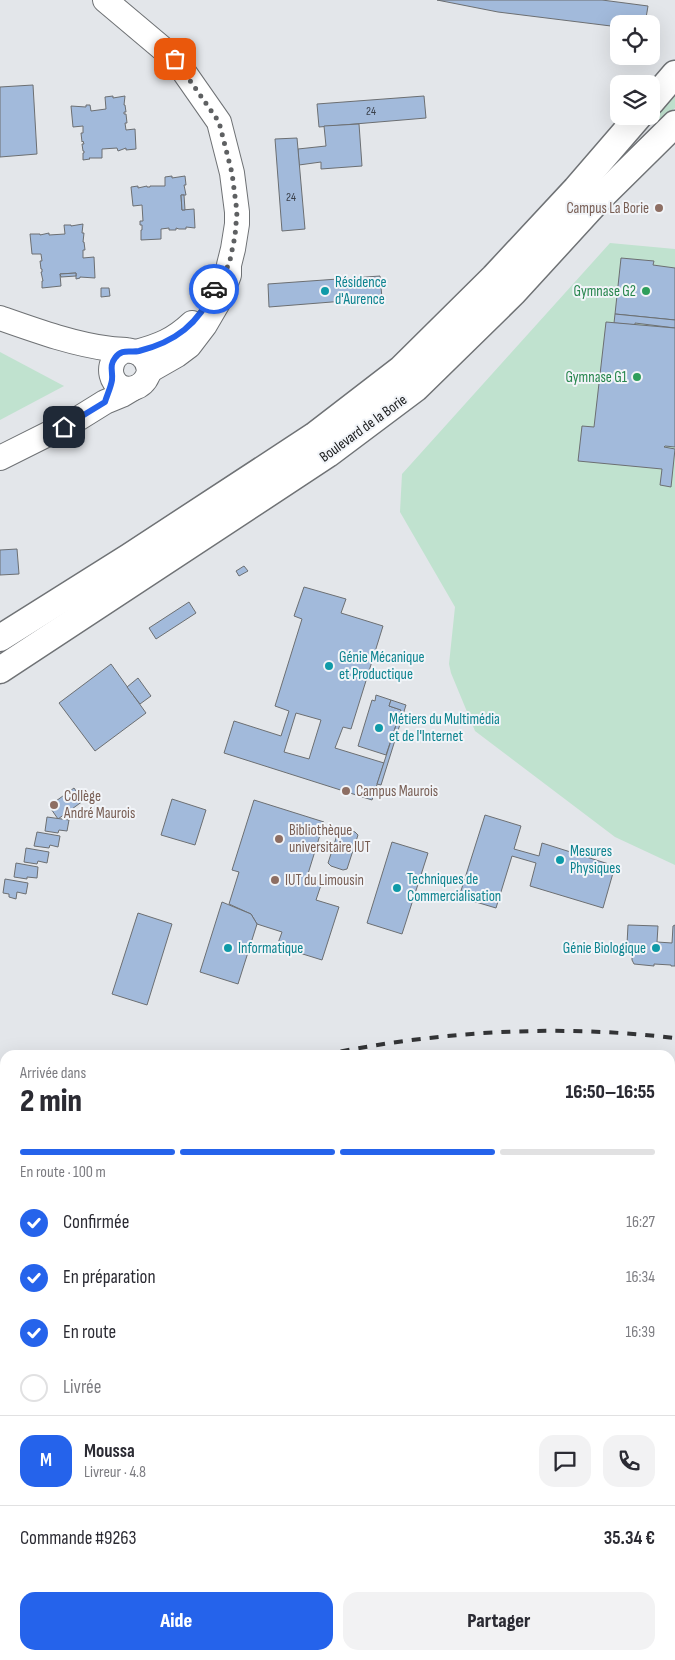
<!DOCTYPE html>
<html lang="fr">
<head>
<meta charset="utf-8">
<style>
	:root { --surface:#fff; --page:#f2f2f3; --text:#2b2b33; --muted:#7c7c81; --line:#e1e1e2; --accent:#2563eb }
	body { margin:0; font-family:"Sofia Sans Condensed",sans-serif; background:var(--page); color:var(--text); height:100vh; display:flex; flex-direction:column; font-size:19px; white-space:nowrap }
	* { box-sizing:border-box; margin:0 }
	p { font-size:16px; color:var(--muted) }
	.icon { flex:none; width:28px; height:28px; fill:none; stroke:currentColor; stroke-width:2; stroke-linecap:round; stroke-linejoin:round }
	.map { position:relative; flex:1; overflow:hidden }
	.panel { position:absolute; left:0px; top:1050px; width:675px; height:610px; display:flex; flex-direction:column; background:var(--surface); border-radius:15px 15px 0 0; box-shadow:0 5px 20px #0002 }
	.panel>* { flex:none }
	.buttons { position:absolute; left:610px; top:15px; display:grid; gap:10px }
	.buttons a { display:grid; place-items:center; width:50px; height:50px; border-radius:10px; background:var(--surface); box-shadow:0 5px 20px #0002; font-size:25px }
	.pin { position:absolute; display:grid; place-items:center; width:42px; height:42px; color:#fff; margin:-21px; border-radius:10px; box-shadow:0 2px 8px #0006 }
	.courier { position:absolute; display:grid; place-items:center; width:50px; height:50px; margin:-25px; border:4px solid #2563eb; border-radius:50%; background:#fff; color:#222; box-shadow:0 1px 6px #0007 }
	.summary em { font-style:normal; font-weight:800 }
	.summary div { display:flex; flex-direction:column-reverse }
	.summary { display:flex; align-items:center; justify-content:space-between; height:85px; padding:0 20px }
	h1 { font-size:32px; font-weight:800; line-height:38px }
	.bar { display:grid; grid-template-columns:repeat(4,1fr); gap:8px 5px; align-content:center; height:60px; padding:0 20px }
	.bar i { height:6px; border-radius:4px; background:var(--line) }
	.bar .current { background:var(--accent) }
	.bar p { grid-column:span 4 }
	.line { display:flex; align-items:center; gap:12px; padding:0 20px; border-top:1px solid var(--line) }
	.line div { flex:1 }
	.round { display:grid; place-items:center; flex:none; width:52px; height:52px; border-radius:15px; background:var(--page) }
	ol { padding:0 20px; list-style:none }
	li { display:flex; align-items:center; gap:15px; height:55px }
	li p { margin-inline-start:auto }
	li .icon { padding:5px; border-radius:50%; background:var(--accent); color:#fff; stroke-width:4 }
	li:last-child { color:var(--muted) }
	li i { width:28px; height:28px; border:2px solid var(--line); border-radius:50% }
	.cta { display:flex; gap:10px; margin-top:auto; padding:10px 20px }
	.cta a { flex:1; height:58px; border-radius:15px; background:var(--accent); color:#fff; font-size:20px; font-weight:800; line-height:58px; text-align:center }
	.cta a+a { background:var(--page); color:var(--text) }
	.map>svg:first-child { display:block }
	.green { fill:#c0e2cf }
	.building { fill:#a2badb; stroke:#6c6f72; fill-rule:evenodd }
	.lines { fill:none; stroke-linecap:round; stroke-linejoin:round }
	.street-casing { stroke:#6f7275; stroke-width:19 }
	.secondary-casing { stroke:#6f7275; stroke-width:26 }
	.primary-casing { stroke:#6f7275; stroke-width:29 }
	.street { stroke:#fff; stroke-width:16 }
	.secondary { stroke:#fff; stroke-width:24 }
	.primary { stroke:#fff; stroke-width:26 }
	.rail { stroke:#333436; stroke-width:4; stroke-dasharray:9 9; stroke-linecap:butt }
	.done { stroke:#5e6062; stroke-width:5; stroke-dasharray:0 9 }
	.route { stroke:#2563eb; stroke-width:6 }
	.education-dot { fill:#8d6e63; stroke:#f1f4f8; stroke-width:2 }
	.culture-dot { fill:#0f9aa8; stroke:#f1f4f8; stroke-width:2 }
	.leisure-dot { fill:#2e9e5b; stroke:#f1f4f8; stroke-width:2 }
	.labels { text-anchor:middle; stroke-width:4; stroke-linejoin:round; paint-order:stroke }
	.number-label { font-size:12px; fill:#3a404a }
	.education-label { font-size:15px; fill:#785e54; stroke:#f1f4f8; text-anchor:start }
	.culture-label { font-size:15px; fill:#0d838f; stroke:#f1f4f8; text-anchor:start }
	.leisure-label { font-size:15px; fill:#27864d; stroke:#f1f4f8; text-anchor:end }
	.street-label { font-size:15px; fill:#171819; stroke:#f1f4f8 }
</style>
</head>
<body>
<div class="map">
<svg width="675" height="1660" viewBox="0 0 675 1660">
	<rect width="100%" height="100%" fill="#e3e6ea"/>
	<g class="green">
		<path d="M675,92V108L661,120L656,116Z"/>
		<path d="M610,243L675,249V865L615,837L475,731L451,673L449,664L455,607L400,512L402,474Z"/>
		<path d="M0,352L64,386L0,420Z"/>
	</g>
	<g class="building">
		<path d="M437,0H602L648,6L645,24H619V27L498,12Z"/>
		<path d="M33,85L37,154L0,157V87Z"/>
		<path d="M113,96V98L125,96L124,105H125L126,112H124V114H126L127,123H125L126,130L135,129L136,149L126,150V148L118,151L117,148L102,149V158H89L90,159L83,160V153H84V151H83L82,144H84L83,141L82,142L81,133H83V126L73,127L71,106L86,107V105H90L91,111L106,109L105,97Z"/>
		<path d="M424,96L426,118L319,127L317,104Z"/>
		<path d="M359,124L362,166L321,169V162L299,165L298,149L326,146L324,126Z"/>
		<path d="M297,138L305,229L282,231L275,139Z"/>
		<path d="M172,176V178L185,176L186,185H184L186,195H181L182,210L194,209L195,228L186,227V229H179L176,228V230H169V228L161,229V239L141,240V230H142V225H140V221H143L142,205L133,206L131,187L138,186V188L147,186V187H150V186H165V177Z"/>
		<path d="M181,195H184L185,210H182Z"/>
		<path d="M83,224L82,233H84L83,242H84L85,250H83V258L94,257L95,278L80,277V278L76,279V273L60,274L61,286L42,288V281H43L41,272H42V269H41L40,261H42L41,254H32L30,234H40V235L49,233V235L65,234L64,225H71V226Z"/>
		<path d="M621,258L654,261L653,265L675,268V320L615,314Z"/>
		<path d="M76,273V276L61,277L60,274Z"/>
		<path d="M380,276L382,298L269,307L268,284Z"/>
		<path d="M101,288H109L110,296L101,297Z"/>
		<path d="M615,314L675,320V328L635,323V325L614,323Z"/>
		<path d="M606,322L675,328V447L665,446L664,447L675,449L671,487L660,485L662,469L578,461L582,426L594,427Z"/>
		<path d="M17,549L19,574L0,575V550Z"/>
		<path d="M244,566L248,571L239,576L236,571Z"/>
		<path d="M304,587L346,599L341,613L383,626L351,729L343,727L335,748L384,763L372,800L224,753L234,721L281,736L289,711L275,706L302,619L294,616ZM296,713L321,720L309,759L284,752Z"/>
		<path d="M189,602L196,613L156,639L149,628Z"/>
		<path d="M111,664L146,713L95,751L59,703Z"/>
		<path d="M138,678L151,696L140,704L127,687Z"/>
		<path d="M376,695L391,700L389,706L401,710L386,755L358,746L372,700L375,701Z"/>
		<path d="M391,700L406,705L381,785L377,784L401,710L389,706Z"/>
		<path d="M74,788L83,801L58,819L49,806Z"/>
		<path d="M172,799L206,810L195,845L161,835Z"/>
		<path d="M254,800L324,822L307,877L322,882L316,900L339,907L322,960L277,946L282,932L257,924L251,914L229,904L239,872L232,870Z"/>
		<path d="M485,815L521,826L514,849L539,856L542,843L615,866L603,908L530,886L536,863L512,856L496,908L459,897Z"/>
		<path d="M47,817L69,820L67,831L59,830L58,833L45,831Z"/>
		<path d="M343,828L355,832L358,835L347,869L343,870L331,866L328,863L339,829Z"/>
		<path d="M37,832L60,836L58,847L50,845L49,848L34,846Z"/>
		<path d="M392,842L428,853L402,934L367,923Z"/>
		<path d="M26,848L49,852L47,863L38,861L37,864L24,862Z"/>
		<path d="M16,863L38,867L37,878L27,877V879L14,877Z"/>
		<path d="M5,879L28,883L26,894L17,892L16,899L9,897V894L3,893Z"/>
		<path d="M222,902L251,914L257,924L238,984L200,972Z"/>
		<path d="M138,913L172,924L147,1005L112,994Z"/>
		<path d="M628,925L658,926L657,942L672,943L673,926L675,925V966H671V965L654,964V966L634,964L632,960V955L637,952V945L627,944Z"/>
		<path d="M568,1053H589V1055H567Z"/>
		<path d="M671,1170L675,1171V1202L670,1201Z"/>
		<path d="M675,1281V1301L670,1297V1288Z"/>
		<path d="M670,1312L675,1315V1319L670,1325Z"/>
		<path d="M0,1363L5,1366V1382L1,1385L0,1384Z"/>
		<path d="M671,1376L675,1379V1396L672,1400L675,1402V1408L672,1412L670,1411Z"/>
		<path d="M670,1411L675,1415V1423L671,1428L673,1429L670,1433Z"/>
		<path d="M2,1508L5,1511V1536L0,1539V1509Z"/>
		<path d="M670,1603L675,1606V1635L670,1632Z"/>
		<path d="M9,1655H31L38,1660H16Z"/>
		<path d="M340,1655H380L374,1660H347L343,1656L342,1657Z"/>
		<path d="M524,1655H551L558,1660H531Z"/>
		<path d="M572,1655H590L586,1660H578Z"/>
		<path d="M590,1655H607L614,1660H586Z"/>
	</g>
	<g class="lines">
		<defs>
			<g id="street">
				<path d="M670,1213L675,1214"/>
				<path d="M0,1328L5,1322"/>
				<path d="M670,1360L675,1354"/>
				<path d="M73,1660L80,1655"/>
			</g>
			<g id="secondary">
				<path d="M105,0L175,59L219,122L232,173L237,212V224L233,249L229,265V275L219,301L205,325L189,346L177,355L149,371"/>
				<path d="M0,318C37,331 73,344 111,349C120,350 134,349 141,355C147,360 150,368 148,375C145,382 141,386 134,388C110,394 101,360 126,350"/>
				<path d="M136,352C159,346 174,340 192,323"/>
				<path d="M0,458L76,420L105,402L122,395L132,389"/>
				<path d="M0,1310L5,1312"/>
				<path d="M626,1655L634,1660"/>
			</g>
			<g id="primary">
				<path d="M651,102L675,74"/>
				<path d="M0,638L129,557L314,436L401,369L494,277L576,189L639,116"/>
				<path d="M0,670L328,454L416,388L513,293L600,198L675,124"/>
			</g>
		</defs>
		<use href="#street" class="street-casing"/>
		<use href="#secondary" class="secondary-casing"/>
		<use href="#primary" class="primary-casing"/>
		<use href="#street" class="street"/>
		<use href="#secondary" class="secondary"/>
		<use href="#primary" class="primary"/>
		<g class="rail">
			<path d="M323,1055C439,1031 557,1024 675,1038"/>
			<path d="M0,1185L5,1182"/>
		</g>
	</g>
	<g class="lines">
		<path class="done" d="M175,59L219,122L232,173L237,212L235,236L229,265L222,273L214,289"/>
		<path class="route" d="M64,427L105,402C107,395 111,387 112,380C113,371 109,366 115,358C122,348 130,353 139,351C175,342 199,324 214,289"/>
	</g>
	<g class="education-dot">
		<circle cx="659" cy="208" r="5"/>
		<circle cx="346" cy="791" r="5"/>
		<circle cx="54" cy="805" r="5"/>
		<circle cx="279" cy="839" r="5"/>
		<circle cx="275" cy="880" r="5"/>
	</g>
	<g class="culture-dot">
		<circle cx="325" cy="291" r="5"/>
		<circle cx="329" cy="666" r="5"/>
		<circle cx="379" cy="728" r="5"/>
		<circle cx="560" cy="860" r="5"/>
		<circle cx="397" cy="888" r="5"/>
		<circle cx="228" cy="948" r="5"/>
		<circle cx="656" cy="948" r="5"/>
	</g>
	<g class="leisure-dot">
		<circle cx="646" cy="291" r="5"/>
		<circle cx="637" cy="377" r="5"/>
	</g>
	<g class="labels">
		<g class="number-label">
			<text x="371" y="115">24</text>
			<text x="291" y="201">24</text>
		</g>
		<g class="education-label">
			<text x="649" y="213" text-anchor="end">Campus La Borie</text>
			<text x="356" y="796">Campus Maurois</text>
			<text x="64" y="801">Collège<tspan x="64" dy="17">André Maurois</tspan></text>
			<text x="289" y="835">Bibliothèque<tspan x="289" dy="17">universitaire IUT</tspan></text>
			<text x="285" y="885">IUT du Limousin</text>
		</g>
		<g class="culture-label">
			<text x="335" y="287">Résidence<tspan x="335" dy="17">d'Aurence</tspan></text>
			<text x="339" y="662">Génie Mécanique<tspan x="339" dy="17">et Productique</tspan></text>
			<text x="389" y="724">Métiers du Multimédia<tspan x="389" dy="17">et de l'Internet</tspan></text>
			<text x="570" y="856">Mesures<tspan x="570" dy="17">Physiques</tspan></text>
			<text x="407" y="884">Techniques de<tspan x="407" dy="17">Commercialisation</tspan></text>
			<text x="238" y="953">Informatique</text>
			<text x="646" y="953" text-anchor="end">Génie Biologique</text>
		</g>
		<g class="leisure-label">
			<text x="636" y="296">Gymnase G2</text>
			<text x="627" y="382">Gymnase G1</text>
		</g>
		<g class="street-label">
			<text transform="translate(363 428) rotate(-36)" y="5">Boulevard de la Borie</text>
		</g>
	</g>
</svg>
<div class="buttons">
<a><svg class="icon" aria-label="locate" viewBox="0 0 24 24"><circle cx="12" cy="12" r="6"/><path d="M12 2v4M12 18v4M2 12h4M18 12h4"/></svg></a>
<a><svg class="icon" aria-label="layers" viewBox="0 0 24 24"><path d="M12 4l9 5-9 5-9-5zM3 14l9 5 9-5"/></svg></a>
</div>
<div class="pin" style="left:175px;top:59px;background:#ea580c"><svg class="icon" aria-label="bag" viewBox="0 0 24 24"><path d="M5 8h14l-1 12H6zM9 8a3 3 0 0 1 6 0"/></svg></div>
<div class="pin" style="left:64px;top:427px;background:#1f2937"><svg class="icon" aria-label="home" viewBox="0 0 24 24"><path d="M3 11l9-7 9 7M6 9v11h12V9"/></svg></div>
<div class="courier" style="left:214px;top:289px"><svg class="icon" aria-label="car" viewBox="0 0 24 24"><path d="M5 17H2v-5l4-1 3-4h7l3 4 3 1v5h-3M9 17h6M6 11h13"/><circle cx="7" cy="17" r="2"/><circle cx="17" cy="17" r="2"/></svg></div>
<section class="panel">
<div class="summary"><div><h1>2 min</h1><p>Arrivée dans</p></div><em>16:50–16:55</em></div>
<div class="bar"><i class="current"></i><i class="current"></i><i class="current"></i><i></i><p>En route · 100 m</p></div>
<ol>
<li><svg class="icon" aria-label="check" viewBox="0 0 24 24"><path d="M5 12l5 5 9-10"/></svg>Confirmée<p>16:27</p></li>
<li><svg class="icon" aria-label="check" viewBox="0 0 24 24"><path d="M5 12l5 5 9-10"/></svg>En préparation<p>16:34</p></li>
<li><svg class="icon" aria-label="check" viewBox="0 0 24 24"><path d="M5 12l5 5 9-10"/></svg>En route<p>16:39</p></li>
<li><i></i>Livrée</li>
</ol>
<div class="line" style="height:90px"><b class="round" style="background:var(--accent);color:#fff">M</b><div><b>Moussa</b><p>Livreur · 4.8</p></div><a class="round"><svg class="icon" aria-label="chat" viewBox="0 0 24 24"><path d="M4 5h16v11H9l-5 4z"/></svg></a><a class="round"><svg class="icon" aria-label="phone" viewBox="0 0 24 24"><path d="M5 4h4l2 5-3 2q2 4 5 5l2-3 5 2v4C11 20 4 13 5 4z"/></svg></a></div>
<div class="line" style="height:65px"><div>Commande #9263</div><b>35.34 €</b></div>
<div class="cta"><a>Aide</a><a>Partager</a></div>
</section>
</div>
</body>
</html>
